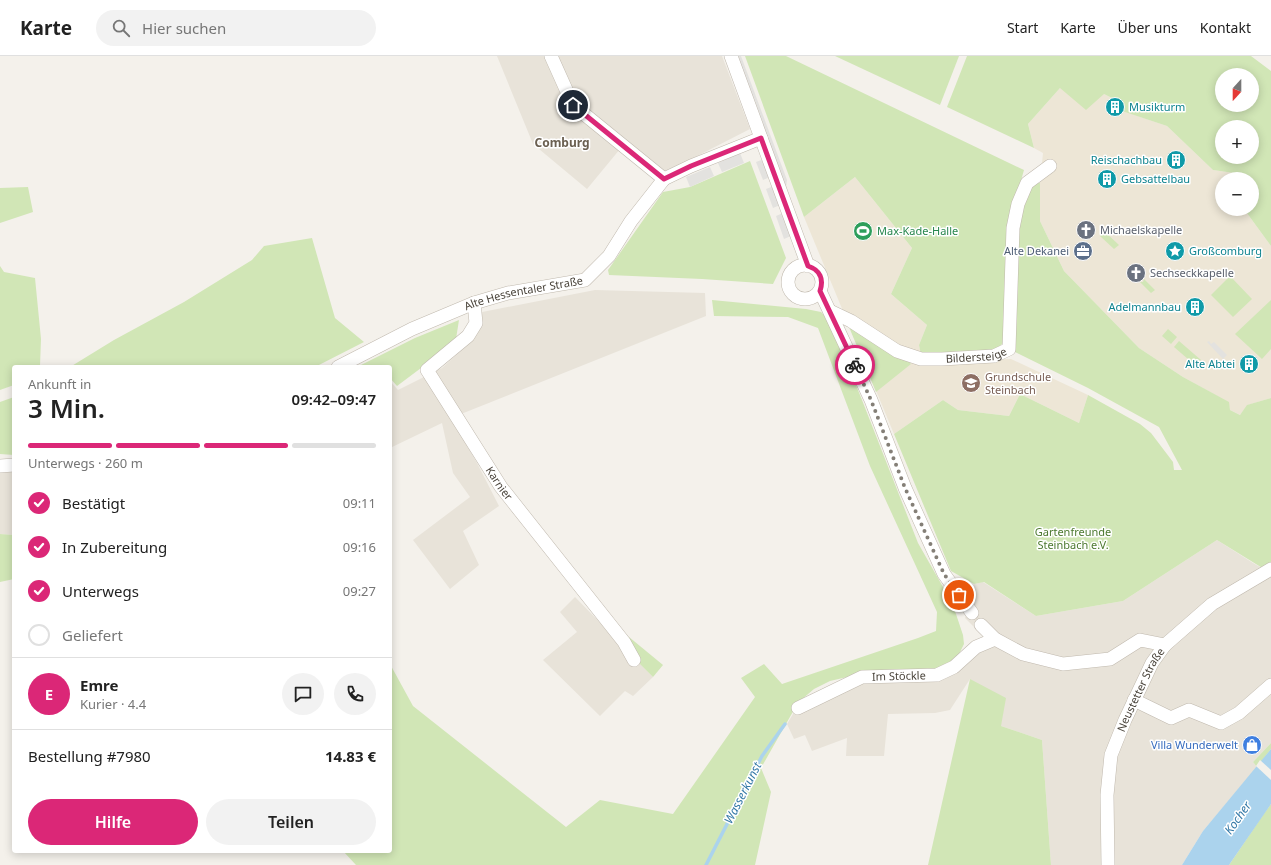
<!DOCTYPE html>
<html lang="de">
<head>
<meta charset="utf-8">
<style>
	:root { --surface:#fff; --page:#f2f2f2; --text:#222; --muted:#767676; --line:#e0e0e0; --accent:#db2777 }
	body { margin:0; font-family:"Noto Sans",sans-serif; background:var(--page); color:var(--text); height:100vh; display:flex; flex-direction:column; font-size:15px; white-space:nowrap }
	* { box-sizing:border-box; margin:0 }
	p { font-size:13px; color:var(--muted) }
	.icon { flex:none; width:22px; height:22px; fill:none; stroke:currentColor; stroke-width:2; stroke-linecap:round; stroke-linejoin:round }
	.map { position:relative; flex:1; overflow:hidden }
	.panel { position:absolute; left:12px; top:309px; width:380px; height:488px; display:flex; flex-direction:column; background:var(--surface); border-radius:4px; box-shadow:0 2px 10px #0003 }
	.panel>* { flex:none }
	.needle { width:26px; rotate:201deg }
	.buttons { position:absolute; left:1215px; top:12px; display:grid; gap:8px }
	.buttons a { display:grid; place-items:center; width:44px; height:44px; border-radius:50%; background:var(--surface); box-shadow:0 2px 10px #0003; font-size:20px }
	.pin { position:absolute; display:grid; place-items:center; width:34px; height:34px; color:#fff; margin:-17px; border:2px solid #fff; border-radius:50%; box-shadow:0 1px 4px #0007 }
	.courier { position:absolute; display:grid; place-items:center; width:40px; height:40px; margin:-20px; border:3px solid #db2777; border-radius:50%; background:#fff; color:#222; box-shadow:0 1px 5px #0007 }
	.head em { font-style:normal; font-weight:600 }
	.head div { display:flex; flex-direction:column-reverse }
	.head { display:flex; align-items:center; justify-content:space-between; height:68px; padding:0 16px }
	h1 { font-size:26px; font-weight:600; line-height:30px }
	.bar { display:grid; grid-template-columns:repeat(4,1fr); gap:6px 4px; align-content:center; height:48px; padding:0 16px }
	.bar i { height:5px; border-radius:3px; background:var(--line) }
	.bar .current { background:var(--accent) }
	.bar p { grid-column:span 4 }
	.line { display:flex; align-items:center; gap:10px; padding:0 16px; border-top:1px solid var(--line) }
	.line div { flex:1 }
	.round { display:grid; place-items:center; flex:none; width:42px; height:42px; border-radius:21px; background:var(--page) }
	ol { padding:0 16px; list-style:none }
	li { display:flex; align-items:center; gap:12px; height:44px }
	li p { margin-inline-start:auto }
	li .icon { padding:4px; border-radius:50%; background:var(--accent); color:#fff; stroke-width:4 }
	li:last-child { color:var(--muted) }
	li i { width:22px; height:22px; border:2px solid var(--line); border-radius:50% }
	.primary-button { display:flex; gap:8px; margin-top:auto; padding:8px 16px }
	.primary-button a { flex:1; height:46px; border-radius:24px; background:var(--accent); color:#fff; font-size:16px; font-weight:600; line-height:46px; text-align:center }
	.primary-button a+a { background:var(--page); color:var(--text) }
	header { display:flex; align-items:center; gap:24px; box-sizing:border-box; height:56px; padding:0 20px; background:var(--surface); border-bottom:1px solid var(--line) }
	header strong { font-size:19px }
	nav { display:flex; gap:22px; margin-inline-start:auto; font-size:14px }
	.search { width:280px; height:36px; background:var(--page); display:flex; align-items:center; gap:10px; box-sizing:border-box; padding:0 14px; border-radius:22px; color:var(--muted); font-size:15px }
	.map>svg:first-child { display:block }
	.residential { fill:#e8e3d9 }
	.education { fill:#ede6d6 }
	.green { fill:#d1e6b6; fill-rule:evenodd }
	.parking { fill:#e3e2df }
	.water { fill:#abd3ed }
	.pier { fill:#f4f1eb }
	.lines { fill:none; stroke-linecap:round; stroke-linejoin:round }
	.stream { stroke:#abd3ed; stroke-width:3.5 }
	.minor-casing { stroke:#c0b9ae; stroke-width:14 }
	.minor { stroke:#fff; stroke-width:13 }
	.done { stroke:#847f77; stroke-width:4; stroke-dasharray:0 7.2 }
	.route { stroke:#db2777; stroke-width:5 }
	.labels { text-anchor:middle; stroke-width:3; stroke-linejoin:round; paint-order:stroke }
	.culture-label { font-size:11px; fill:#0d838f; stroke:#fff; text-anchor:start }
	.worship-label { font-size:11px; fill:#5b616d; stroke:#fff; text-anchor:start }
	.leisure-label { font-size:11px; fill:#27864d; stroke:#fff; text-anchor:start }
	.service-label { font-size:11px; fill:#4e5e75; stroke:#fff; text-anchor:end }
	.street-label { font-size:11px; fill:#484239; stroke:#fff }
	.education-label { font-size:11px; fill:#785e54; stroke:#fff; text-anchor:start }
	.park-label { font-size:11px; fill:#4b782e; stroke:#fff }
	.shop-label { font-size:11px; fill:#366cbe; stroke:#fff; text-anchor:end }
	.neighbourhood-label { font-size:12px; font-weight:bold; fill:#6b6051; stroke:#fff }
	.water-label { font-size:12px; font-style:italic; fill:#3579a7; stroke:#fff }
</style>
</head>
<body>
<header>
<strong>Karte</strong>
<div class="search"><svg class="icon" aria-label="search" viewBox="0 0 24 24"><circle cx="10" cy="10" r="6"/><path d="M15 15l6 6"/></svg>Hier suchen</div>
<nav><a>Start</a><a>Karte</a><a>Über uns</a><a>Kontakt</a></nav>
</header>
<div class="map">
<svg width="1271" height="809" viewBox="0 0 1271 809">
	<rect width="100%" height="100%" fill="#f4f1eb"/>
	<g class="residential">
		<path d="M497,0H722L750,73L664,117L625,87L587,133L533,88Z"/>
		<path d="M595,234L705,237L706,260L451,362L477,407L499,450L463,475L479,509L450,533L413,484L470,441L453,417L442,367L390,392V325L398,334L442,312L466,290L477,257Z"/>
		<path d="M0,412H14V479L0,478Z"/>
		<path d="M1217,484L1253,507L1271,517V687L1253,706L1257,711L1203,775L1182,809H1051L1042,684L1001,670L970,623L950,654L935,657L888,658L884,700H846L847,682L812,695L805,679L794,683L787,668L796,653L861,623L937,621L990,587L965,562L974,528L983,526L1036,560L1123,545Z"/>
		<path d="M575,541L653,621L633,640L625,635L600,660L543,604L577,576L560,556Z"/>
	</g>
	<g class="education">
		<path d="M1060,32L1104,38L1118,45L1121,50L1120,54L1167,70L1213,114L1235,117L1234,123H1222V153H1244L1271,190V342L1248,349L1240,359L1230,354L1228,346L1183,321L1139,292L1064,215L1040,165V127L1043,97L1034,92L1028,68Z"/>
		<path d="M855,121L912,192L891,238L927,269L919,289L923,305L1011,303L1088,339L1079,367L1020,338L1009,360L958,354L943,344L894,378L804,161Z"/>
	</g>
	<g class="green">
		<path d="M745,0H786L1024,114L1016,142L1006,284L996,294L921,299L919,289L927,269L891,238L912,192L855,121L804,161Z"/>
		<path d="M835,0H959L940,49Z"/>
		<path d="M967,0H1251L1271,15V190L1244,153H1252V123H1234V117L1213,114L1167,70L1119,54L1121,50L1120,46L1104,38L1086,54L1060,32L1028,68L1034,92L947,51ZM1222,19H1252V49H1222ZM1222,71H1252V101H1222Z"/>
		<path d="M750,105L786,202L773,228L702,223L609,219L608,214L663,136L690,131Z"/>
		<path d="M1032,127H1040V165L1064,215L1139,292L1183,321L1229,346L1230,354L1240,359L1247,349L1271,342V507L1264,513L1217,484L1123,545L1036,560L984,526L974,528L951,515L894,378L943,344L958,354L1009,360L1020,338L1079,367L1088,339L1140,368L1151,377L1173,406L1174,414H1182L1159,371L1088,332L1015,296L1014,242L1018,172L1023,149Z"/>
		<path d="M28,131L33,156L0,167V132Z"/>
		<path d="M1104,175L1119,189L1114,193L1100,180Z"/>
		<path d="M312,182L335,262L364,286L315,311H70L114,284L184,246L252,204L264,190Z"/>
		<path d="M0,210L4,216L35,222L41,283L40,310L39,311H14V329L0,334Z"/>
		<path d="M1230,220L1252,243L1233,261L1211,239Z"/>
		<path d="M1144,223L1155,234L1151,237L1140,226H1143Z"/>
		<path d="M712,244L806,253L821,256L825,260L841,292L862,344L918,487L951,545L956,558L963,579L964,588L957,602L935,618H860L830,625L814,633L794,650L795,652L761,712L771,736L755,809H356L343,795H390V608L413,650L566,771L600,744L673,758L755,641L741,622L764,608L782,628L918,582L936,575L937,556L870,410L818,272L788,261L714,260Z"/>
		<path d="M1271,244V293L1262,303L1235,278Z"/>
		<path d="M459,264L456,283L425,309L397,330L390,322V311H357L415,282Z"/>
		<path d="M849,271L909,306L911,308L876,336Z"/>
		<path d="M1168,273L1177,281L1171,288L1162,280Z"/>
		<path d="M1179,285L1201,304L1196,310L1174,291Z"/>
		<path d="M14,341V399L0,398V346Z"/>
		<path d="M0,478L14,479V523L0,526Z"/>
		<path d="M621,579L629,581L663,609L653,621L635,603Z"/>
		<path d="M970,623L1006,642L1001,670L1042,684L1051,809H928Z"/>
		<path d="M1271,687V693L1257,711L1253,706Z"/>
		<path d="M1271,748V809H1229L1265,756Z"/>
	</g>
	<g class="parking">
		<path d="M737,0H741L787,124L786,131Z"/>
		<path d="M740,97L744,107L722,116L718,107Z"/>
		<path d="M764,103L770,121L763,124L756,106Z"/>
		<path d="M710,111L714,120L690,131L686,121Z"/>
		<path d="M774,130L780,149L773,152L766,133Z"/>
		<path d="M783,157L791,180L784,183L776,160Z"/>
		<path d="M1209,285L1211,288L1214,286L1227,299L1223,303L1207,286Z"/>
	</g>
	<path class="water" d="M1271,693V748L1229,809H1182L1203,775Z"/>
	<path class="pier" d="M1260,704L1271,714V724L1256,710Z"/>
	<g class="lines">
		<path class="stream" d="M706,809L762,700L785,668"/>
		<defs>
			<g id="minor">
				<path d="M551,0L573,49L664,123"/>
				<path d="M731,0L808,210"/>
				<circle cx="805" cy="226" r="17"/>
				<path d="M820,235L871,344L905,432L944,518L972,557"/>
				<path id="s1" d="M474,247L476,267L468,280L427,314L501,431L624,586L634,604"/>
				<path id="s2" d="M830,255L851,265L897,295L921,303H942L994,300L1009,293L1013,172L1018,148L1027,127L1050,110"/>
				<path id="s3" d="M338,311L412,273L474,247L508,237L585,224L609,200L631,165L664,123L691,110L761,82"/>
				<path d="M0,410L14,409"/>
				<path d="M981,569L995,583L1023,598L1063,608L1110,603L1140,584L1165,589"/>
				<path d="M1134,644L1171,662L1189,654L1221,667L1239,657L1271,629"/>
				<path id="s4" d="M798,652L862,621L937,619L954,611L976,591L995,583"/>
				<path id="s5" d="M1108,809L1107,739L1111,699L1125,664L1152,607L1165,589L1212,548L1271,513"/>
			</g>
		</defs>
		<use href="#minor" class="minor-casing"/>
		<use href="#minor" class="minor"/>
	</g>
	<g class="lines">
		<path class="done" d="M855,309L871,344L905,432L944,518L959,539"/>
		<path class="route" d="M573,49L664,123L691,110L761,82L808,210C820,214 824,223 820,235L855,309"/>
	</g>
	<defs>
		<symbol id="building-disc" viewBox="-11 -11 22 22"><circle r="9.5" fill="#0f9aa8" stroke="#fff"/><path d="M-4-6H4V6H1V3H-1V6H-4ZM-2.5-4.3h1.7v1.8h-1.7ZM.8-4.3h1.7v1.8H.8ZM-2.5-1h1.7V.8h-1.7ZM.8-1h1.7V.8H.8Z" fill="#fff"/></symbol>
		<symbol id="church-disc" viewBox="-11 -11 22 22"><circle r="9.5" fill="#6b7280" stroke="#fff"/><path d="M-1.2-6h2.4v3.5h3.3v2.4h-3.3V6h-2.4V-.1h-3.3v-2.4h3.3Z" fill="#fff"/></symbol>
		<symbol id="stadium-disc" viewBox="-11 -11 22 22"><circle r="9.5" fill="#2e9e5b" stroke="#fff"/><path d="M0-5a6.5 5 0 1 0 0 10a6.5 5 0 1 0 0-10ZM-3.5-1.8h7v3.6h-7Z" fill="#fff"/></symbol>
		<symbol id="office-disc" viewBox="-11 -11 22 22"><circle r="9.5" fill="#5c6f8a" stroke="#fff"/><path d="M-6-3h4V-5.5h4V-3h4V5H-6ZM-1-4.5V-3h2v-1.5ZM-6 0V1H6V0Z" fill="#fff"/></symbol>
		<symbol id="sight-disc" viewBox="-11 -11 22 22"><circle r="9.5" fill="#0f9aa8" stroke="#fff"/><path d="M0-6L1.8-2.2L6-1.7L2.9 1.2L3.7 5.4L0 3.3L-3.7 5.4L-2.9 1.2L-6-1.7L-1.8-2.2Z" fill="#fff"/></symbol>
		<symbol id="school-disc" viewBox="-11 -11 22 22"><circle r="9.5" fill="#8d6e63" stroke="#fff"/><path d="M0-5L7-2L0 1L-7-2ZM-4 1L0 2.5L4 1V4Q0 6-4 4Z" fill="#fff"/></symbol>
		<symbol id="shop-disc" viewBox="-11 -11 22 22"><circle r="9.5" fill="#3f7fe0" stroke="#fff"/><path d="M-5-2.5h2.3a2.7 3.5 0 0 1 5.4 0H5L5.5 6h-11ZM-1.5-2.5h3a1.5 2.3 0 0 0-3 0Z" fill="#fff"/></symbol>
	</defs>
	<g fill-rule="evenodd">
		<use href="#building-disc" x="1104" y="40" width="22" height="22"/>
		<use href="#building-disc" x="1165" y="93" width="22" height="22"/>
		<use href="#building-disc" x="1096" y="112" width="22" height="22"/>
		<use href="#church-disc" x="1075" y="163" width="22" height="22"/>
		<use href="#stadium-disc" x="852" y="164" width="22" height="22"/>
		<use href="#office-disc" x="1072" y="184" width="22" height="22"/>
		<use href="#sight-disc" x="1164" y="184" width="22" height="22"/>
		<use href="#church-disc" x="1125" y="206" width="22" height="22"/>
		<use href="#building-disc" x="1184" y="240" width="22" height="22"/>
		<use href="#building-disc" x="1238" y="297" width="22" height="22"/>
		<use href="#school-disc" x="960" y="316" width="22" height="22"/>
		<use href="#shop-disc" x="1241" y="678" width="22" height="22"/>
	</g>
	<g class="labels">
		<g class="culture-label">
			<text x="1129" y="55">Musikturm</text>
			<text x="1162" y="108" text-anchor="end">Reischachbau</text>
			<text x="1121" y="127">Gebsattelbau</text>
			<text x="1189" y="199">Großcomburg</text>
			<text x="1181" y="255" text-anchor="end">Adelmannbau</text>
			<text x="1235" y="312" text-anchor="end">Alte Abtei</text>
		</g>
		<g class="worship-label">
			<text x="1100" y="178">Michaelskapelle</text>
			<text x="1150" y="221">Sechseckkapelle</text>
		</g>
		<g class="leisure-label">
			<text x="877" y="179">Max-Kade-Halle</text>
		</g>
		<g class="service-label">
			<text x="1069" y="199">Alte Dekanei</text>
		</g>
		<g class="street-label">
			<text dy="4" stroke="none"><textPath href="#s3" startOffset="201">Alte Hessentaler Straße</textPath></text>
			<text dy="4" stroke="none"><textPath href="#s2" startOffset="159">Bildersteige</textPath></text>
			<text dy="4" stroke="none"><textPath href="#s1" startOffset="223">Karnier</textPath></text>
			<text dy="4" stroke="none"><textPath href="#s4" startOffset="108">Im Stöckle</textPath></text>
			<text dy="4" stroke="none"><textPath href="#s5" startOffset="182">Neustetter Straße</textPath></text>
		</g>
		<g class="education-label">
			<text x="985" y="325">Grundschule<tspan x="985" dy="13">Steinbach</tspan></text>
		</g>
		<g class="park-label">
			<text x="1073" y="480">Gartenfreunde<tspan x="1073" dy="13">Steinbach e.V.</tspan></text>
		</g>
		<g class="shop-label">
			<text x="1238" y="693">Villa Wunderwelt</text>
		</g>
		<g class="neighbourhood-label">
			<text x="562" y="91">Comburg</text>
		</g>
		<g class="water-label">
			<text transform="translate(743 737) rotate(-63)" y="4">Wasserkunst</text>
			<text transform="translate(1238 762) rotate(-55)" y="4">Kocher</text>
		</g>
	</g>
</svg>
<div class="buttons">
<a><svg class="needle" viewBox="-14 -14 28 28"><path d="M0-13l5 13h-10z" fill="#e53935"/><path d="M0 13l5-13h-10z" fill="#767676"/></svg></a>
<a>+</a>
<a>−</a>
</div>
<div class="pin" style="left:959px;top:539px;background:#ea580c"><svg class="icon" aria-label="bag" viewBox="0 0 24 24"><path d="M5 8h14l-1 12H6zM9 8a3 3 0 0 1 6 0"/></svg></div>
<div class="pin" style="left:573px;top:49px;background:#1f2937"><svg class="icon" aria-label="home" viewBox="0 0 24 24"><path d="M3 11l9-7 9 7M6 9v11h12V9"/></svg></div>
<div class="courier" style="left:855px;top:309px"><svg class="icon" aria-label="bike" viewBox="0 0 24 24"><circle cx="6" cy="16" r="4"/><circle cx="18" cy="16" r="4"/><path d="M6 16l4-8h5l3 8M10 8l3 8H6M13 5h3"/></svg></div>
<section class="panel">
<div class="head"><div><h1>3 Min.</h1><p>Ankunft in</p></div><em>09:42–09:47</em></div>
<div class="bar"><i class="current"></i><i class="current"></i><i class="current"></i><i></i><p>Unterwegs · 260 m</p></div>
<ol>
<li><svg class="icon" aria-label="check" viewBox="0 0 24 24"><path d="M5 12l5 5 9-10"/></svg>Bestätigt<p>09:11</p></li>
<li><svg class="icon" aria-label="check" viewBox="0 0 24 24"><path d="M5 12l5 5 9-10"/></svg>In Zubereitung<p>09:16</p></li>
<li><svg class="icon" aria-label="check" viewBox="0 0 24 24"><path d="M5 12l5 5 9-10"/></svg>Unterwegs<p>09:27</p></li>
<li><i></i>Geliefert</li>
</ol>
<div class="line" style="height:72px"><b class="round" style="background:var(--accent);color:#fff">E</b><div><b>Emre</b><p>Kurier · 4.4</p></div><a class="round"><svg class="icon" aria-label="chat" viewBox="0 0 24 24"><path d="M4 5h16v11H9l-5 4z"/></svg></a><a class="round"><svg class="icon" aria-label="phone" viewBox="0 0 24 24"><path d="M5 4h4l2 5-3 2q2 4 5 5l2-3 5 2v4C11 20 4 13 5 4z"/></svg></a></div>
<div class="line" style="height:52px"><div>Bestellung #7980</div><b>14.83 €</b></div>
<div class="primary-button"><a>Hilfe</a><a>Teilen</a></div>
</section>
</div>
</body>
</html>
